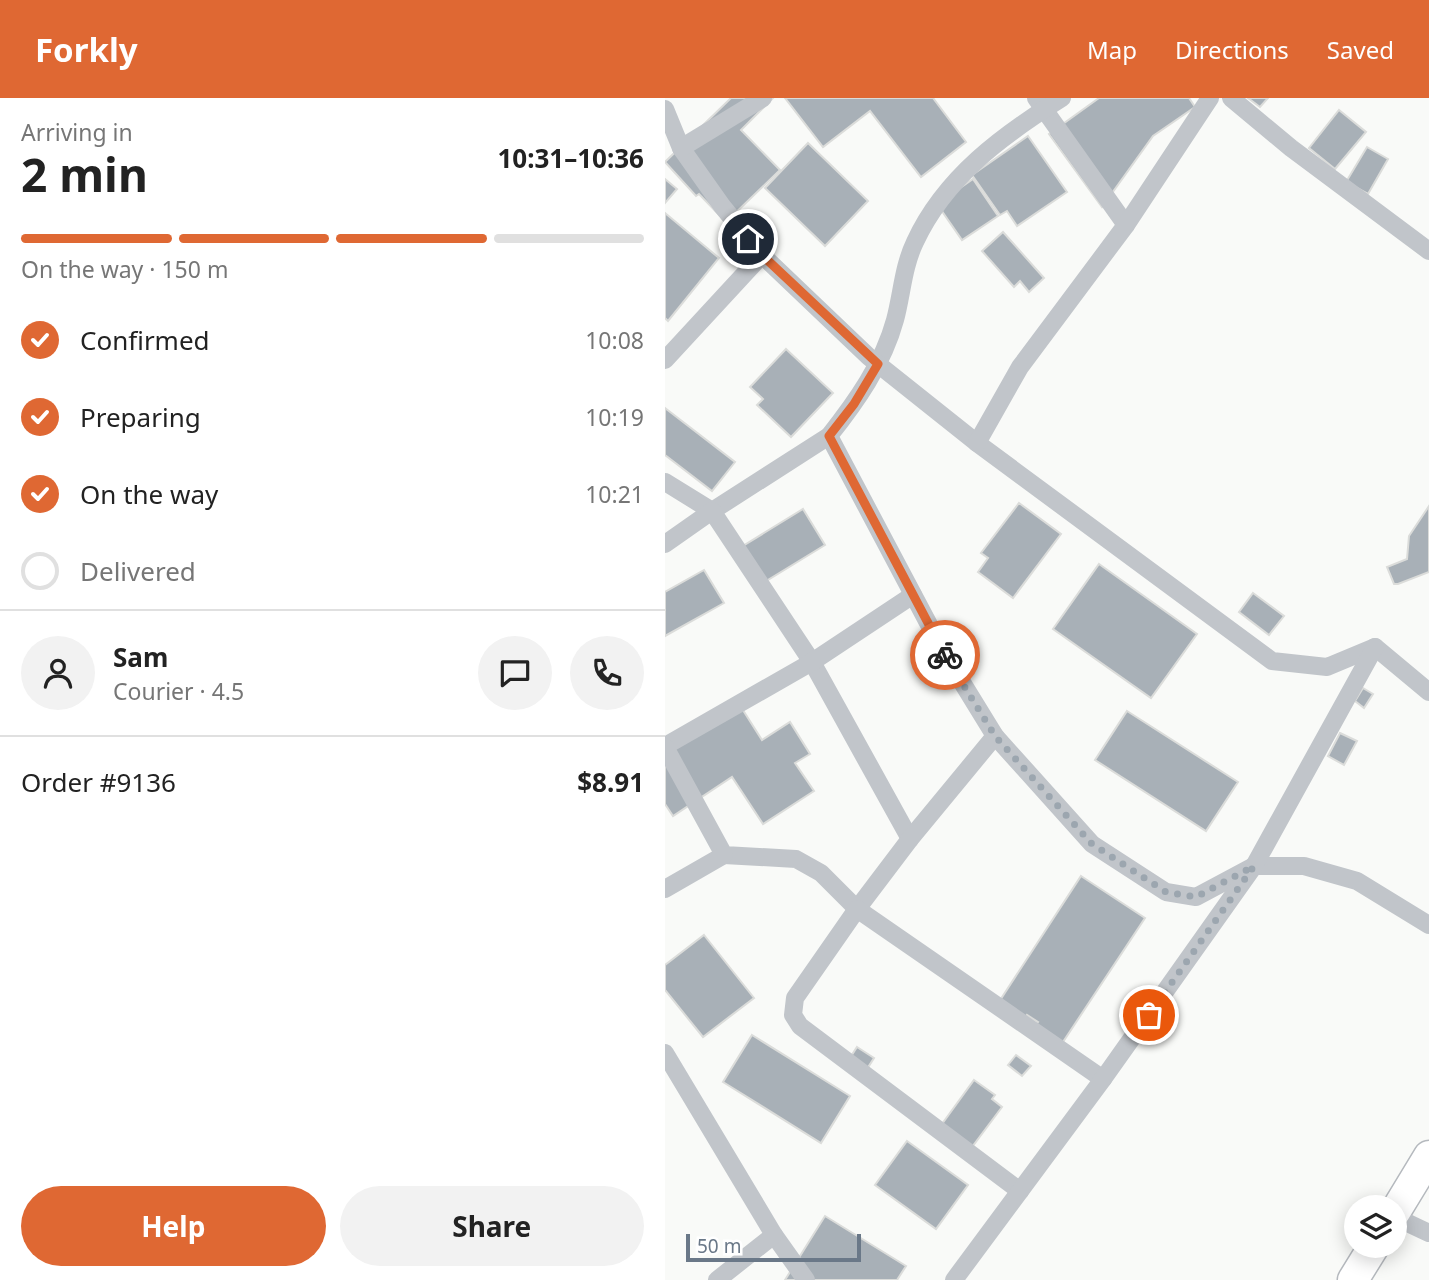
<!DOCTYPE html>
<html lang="en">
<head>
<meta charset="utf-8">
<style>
	:root { --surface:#fff; --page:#f2f2f2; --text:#222; --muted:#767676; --line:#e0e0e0; --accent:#df6833 }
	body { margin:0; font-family:"Noto Sans",sans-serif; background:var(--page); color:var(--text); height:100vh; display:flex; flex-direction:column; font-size:26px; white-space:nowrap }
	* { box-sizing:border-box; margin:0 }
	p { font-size:23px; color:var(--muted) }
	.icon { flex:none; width:38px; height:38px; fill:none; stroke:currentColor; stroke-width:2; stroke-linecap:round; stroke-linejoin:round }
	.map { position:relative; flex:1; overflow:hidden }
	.sheet { display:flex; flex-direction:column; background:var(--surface); width:665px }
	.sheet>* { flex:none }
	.fabs { position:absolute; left:679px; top:1097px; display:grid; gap:14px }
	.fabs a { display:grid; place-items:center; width:63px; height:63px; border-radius:50%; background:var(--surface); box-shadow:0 4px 18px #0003; font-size:35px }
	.scale { position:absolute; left:21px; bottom:18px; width:175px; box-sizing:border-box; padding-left:7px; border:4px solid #6a7888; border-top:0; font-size:19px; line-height:24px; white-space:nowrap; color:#6a7888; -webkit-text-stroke:5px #fff; paint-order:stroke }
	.pin { position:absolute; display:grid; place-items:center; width:60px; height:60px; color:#fff; margin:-30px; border:4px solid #fff; border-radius:50%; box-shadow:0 2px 7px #0007 }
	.courier { position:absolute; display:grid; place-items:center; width:70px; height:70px; margin:-35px; border:5px solid #df6833; border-radius:50%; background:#fff; color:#222; box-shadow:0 2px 9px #0007 }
	.overview em { font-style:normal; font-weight:700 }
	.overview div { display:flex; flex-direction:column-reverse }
	.overview { display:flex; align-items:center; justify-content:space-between; height:119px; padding:0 21px }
	h1 { font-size:46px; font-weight:700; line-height:52px }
	.bar { display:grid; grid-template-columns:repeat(4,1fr); gap:10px 7px; align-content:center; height:84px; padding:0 21px }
	.bar i { height:9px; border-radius:5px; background:var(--line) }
	.bar .on { background:var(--accent) }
	.bar p { grid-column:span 4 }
	.line { display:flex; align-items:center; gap:18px; padding:0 21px; border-top:2px solid var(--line) }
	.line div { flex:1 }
	.round { display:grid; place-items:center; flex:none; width:74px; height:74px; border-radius:37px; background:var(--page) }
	ol { padding:0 21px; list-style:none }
	li { display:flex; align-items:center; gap:21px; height:77px }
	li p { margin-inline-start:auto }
	li .icon { padding:7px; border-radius:50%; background:var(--accent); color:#fff; stroke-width:4 }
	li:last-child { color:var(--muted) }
	li i { width:38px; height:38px; border:4px solid var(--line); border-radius:50% }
	.action { display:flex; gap:14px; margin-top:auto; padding:14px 21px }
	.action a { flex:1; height:80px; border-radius:42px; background:var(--accent); color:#fff; font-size:28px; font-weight:700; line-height:80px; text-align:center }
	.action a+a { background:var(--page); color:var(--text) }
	header { display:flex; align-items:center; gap:42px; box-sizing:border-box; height:98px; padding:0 35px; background:var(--accent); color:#fff }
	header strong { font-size:33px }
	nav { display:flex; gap:38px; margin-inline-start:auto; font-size:24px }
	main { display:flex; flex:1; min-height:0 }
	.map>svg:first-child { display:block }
	.building { fill:#a8b0b7; stroke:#dbdcda; stroke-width:2 }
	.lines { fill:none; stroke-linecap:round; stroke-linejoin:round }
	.primary-casing { stroke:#b5b9be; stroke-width:33 }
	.minor { stroke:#c1c5ca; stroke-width:18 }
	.primary { stroke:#fff; stroke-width:30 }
	.done { stroke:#9ca6af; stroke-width:7; stroke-dasharray:0 12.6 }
	.route { stroke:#df6833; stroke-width:9 }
</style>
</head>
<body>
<header>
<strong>Forkly</strong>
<nav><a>Map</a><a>Directions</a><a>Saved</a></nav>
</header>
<main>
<section class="sheet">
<div class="overview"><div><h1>2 min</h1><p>Arriving in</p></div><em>10:31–10:36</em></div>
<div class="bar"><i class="on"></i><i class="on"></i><i class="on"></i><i></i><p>On the way · 150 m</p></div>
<ol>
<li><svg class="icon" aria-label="check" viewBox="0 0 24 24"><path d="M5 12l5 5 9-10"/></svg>Confirmed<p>10:08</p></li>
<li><svg class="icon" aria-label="check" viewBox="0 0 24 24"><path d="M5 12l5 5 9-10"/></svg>Preparing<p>10:19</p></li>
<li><svg class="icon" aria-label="check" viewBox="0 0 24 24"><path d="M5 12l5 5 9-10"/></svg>On the way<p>10:21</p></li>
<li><i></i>Delivered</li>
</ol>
<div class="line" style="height:126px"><a class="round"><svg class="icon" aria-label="person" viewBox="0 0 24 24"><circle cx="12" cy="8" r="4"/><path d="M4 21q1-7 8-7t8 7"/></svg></a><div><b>Sam</b><p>Courier · 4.5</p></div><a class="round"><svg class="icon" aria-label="chat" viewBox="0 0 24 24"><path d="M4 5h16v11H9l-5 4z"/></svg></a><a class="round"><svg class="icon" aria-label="phone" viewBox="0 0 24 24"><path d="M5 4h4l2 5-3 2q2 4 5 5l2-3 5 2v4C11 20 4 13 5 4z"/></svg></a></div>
<div class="line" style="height:91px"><div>Order #9136</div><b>$8.91</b></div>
<div class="action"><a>Help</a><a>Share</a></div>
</section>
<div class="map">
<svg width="764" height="1182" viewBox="0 0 764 1182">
	<rect width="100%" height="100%" fill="#f9faf8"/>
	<g class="building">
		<path d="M66,0H108L76,32L115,72L61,124L34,96L31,98L0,64Z"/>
		<path d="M120,0H268L301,44L256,79L205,13L158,49Z"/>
		<path d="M434,0H524L530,9L488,38L437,109L384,36Z"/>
		<path d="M583,0H603L595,9Z"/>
		<path d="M674,12L701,34L670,71L644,50Z"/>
		<path d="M363,38L402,94L352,128L342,113L335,117L307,77Z"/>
		<path d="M143,45L203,103L160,148L100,90Z"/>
		<path d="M702,49L723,61L703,96L681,84Z"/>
		<path d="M0,81L12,91L0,105Z"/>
		<path d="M308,81L333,118L297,142L272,106Z"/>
		<path d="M0,115L54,160L3,223L0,220Z"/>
		<path d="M338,134L379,180L364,194L355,183L349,189L317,153Z"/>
		<path d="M121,251L168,295L126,339L92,307L98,301L85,289Z"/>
		<path d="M0,310L70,364L47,393L0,357Z"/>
		<path d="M354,405L396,436L348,500L313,474L323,460L316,455Z"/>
		<path d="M764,408V474L733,486H729L722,469L742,461L744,438Z"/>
		<path d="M138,411L160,447L90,490L68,454Z"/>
		<path d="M434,466L532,536L486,600L388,531Z"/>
		<path d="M39,472L59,505L0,538V494Z"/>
		<path d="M588,495L619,518L604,537L574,514Z"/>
		<path d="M698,590L708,596L699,610L690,603Z"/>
		<path d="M76,609L97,642L125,624L145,656L130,665L149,693L98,726L67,679L8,718L0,706V657Z"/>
		<path d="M462,613L573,684L541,733L430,662Z"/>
		<path d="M675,635L692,643L679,667L663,658Z"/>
		<path d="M416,778L480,820L392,953L365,935L373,924L362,917L356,927L330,910Z"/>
		<path d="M39,837L89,900L38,939L0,892V867Z"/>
		<path d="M87,937L185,998L156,1045L58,984Z"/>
		<path d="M192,949L209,960L200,974L183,963Z"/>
		<path d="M351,957L366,968L357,978L343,967Z"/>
		<path d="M309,982L330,997L327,1001L337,1009L307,1049L277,1026Z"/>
		<path d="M242,1043L303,1087L271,1131L210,1087Z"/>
		<path d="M160,1118L241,1168L232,1182H120Z"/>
	</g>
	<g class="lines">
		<defs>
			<g id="primary">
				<path d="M730,1114L764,1058"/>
				<path d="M688,1182L709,1148"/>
			</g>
		</defs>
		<use href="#primary" class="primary-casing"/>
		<g class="minor">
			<path d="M371,0L461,127"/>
			<path d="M397,0C338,37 280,79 250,144C238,169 237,196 230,222C218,266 191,304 164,338L279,555L330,638L427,746L501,794L531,799L589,768H639L692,783L764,827"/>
			<path d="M566,0L626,50L764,153"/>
			<path d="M0,11L16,50L57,108L97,157L204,259L312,345L607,563L662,569L710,549L764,594"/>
			<path d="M16,50L98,0"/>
			<path d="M0,262L97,157"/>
			<path d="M312,345L355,269L461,127L545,0"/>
			<path d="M0,384L47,413L164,338"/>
			<path d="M0,446L47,413L147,564L245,741"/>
			<path d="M0,648L147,564L248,497"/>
			<path d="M0,649L59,757L131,761L156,775L192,811L245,741L330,638"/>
			<path d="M0,791L59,757"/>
			<path d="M0,955L109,1137L141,1182"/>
			<path d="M355,1093L135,928L128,917L130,900L192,811L438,981"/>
			<path d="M730,1119L764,1135"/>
			<path d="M52,1182L109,1137"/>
			<path d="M289,1182L438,981L589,768L710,549"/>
		</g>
		<use href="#primary" class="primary"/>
	</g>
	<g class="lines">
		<path class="done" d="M280,557L330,638L427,746L501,794L531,799L589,768L484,917"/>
		<path class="route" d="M83,141L97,157L213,266L189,306L164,338L280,557"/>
	</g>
</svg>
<div class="fabs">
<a><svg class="icon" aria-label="layers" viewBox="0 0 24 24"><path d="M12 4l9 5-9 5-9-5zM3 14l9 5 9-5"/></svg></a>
</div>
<div class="scale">50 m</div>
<div class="pin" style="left:484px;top:917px;background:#ea580c"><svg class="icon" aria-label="bag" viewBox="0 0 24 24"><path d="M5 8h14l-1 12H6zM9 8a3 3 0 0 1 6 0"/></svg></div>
<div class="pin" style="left:83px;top:141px;background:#1f2937"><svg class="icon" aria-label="home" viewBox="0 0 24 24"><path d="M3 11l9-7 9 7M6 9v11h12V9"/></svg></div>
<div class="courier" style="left:280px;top:557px"><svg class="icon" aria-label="bike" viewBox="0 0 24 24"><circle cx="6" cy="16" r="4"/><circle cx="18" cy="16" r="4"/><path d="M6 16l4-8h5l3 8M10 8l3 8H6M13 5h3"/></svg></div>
</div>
</main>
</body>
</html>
